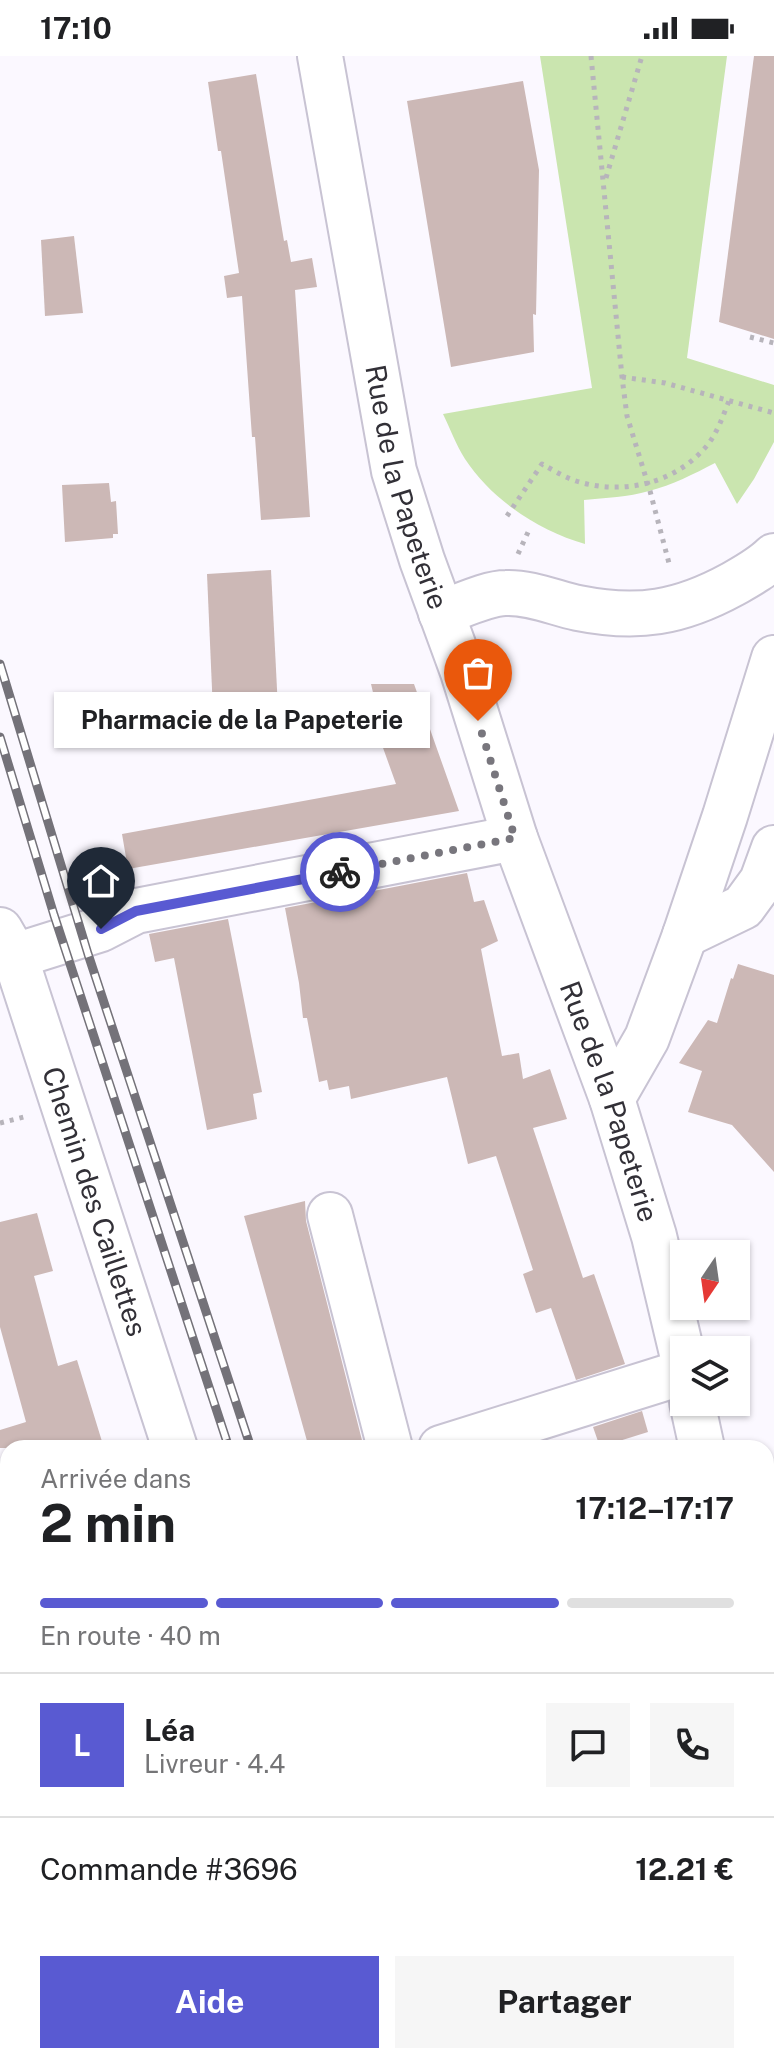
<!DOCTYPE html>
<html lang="fr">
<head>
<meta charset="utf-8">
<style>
	:root { --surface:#fff; --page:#f6f6f6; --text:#202124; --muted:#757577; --line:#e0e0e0; --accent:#595ad2 }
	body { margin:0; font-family:"Public Sans",sans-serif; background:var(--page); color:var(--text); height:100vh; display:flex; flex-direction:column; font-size:30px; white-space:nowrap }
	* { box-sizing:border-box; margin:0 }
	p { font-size:26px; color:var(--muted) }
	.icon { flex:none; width:44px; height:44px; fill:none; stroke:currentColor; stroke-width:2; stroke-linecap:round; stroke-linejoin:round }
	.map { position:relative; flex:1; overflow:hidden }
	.sheet { position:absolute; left:0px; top:1384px; width:774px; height:624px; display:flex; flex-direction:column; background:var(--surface); border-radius:24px 24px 0 0; box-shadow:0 2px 6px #0004 }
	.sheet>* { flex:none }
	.needle { width:52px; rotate:193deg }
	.fabs { position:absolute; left:670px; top:1184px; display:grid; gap:16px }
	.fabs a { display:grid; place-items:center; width:80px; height:80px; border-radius:0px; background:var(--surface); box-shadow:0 2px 6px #0004; font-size:40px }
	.pin { position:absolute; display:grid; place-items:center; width:68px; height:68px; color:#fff; margin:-82px -34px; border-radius:50% 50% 50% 0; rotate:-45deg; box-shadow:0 0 8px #0007 }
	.pin .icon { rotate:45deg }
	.courier { position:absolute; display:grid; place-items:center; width:80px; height:80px; margin:-40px; border:6px solid #595ad2; border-radius:50%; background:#fff; color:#222; box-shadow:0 2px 10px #0007 }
	.bubble { position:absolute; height:56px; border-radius:0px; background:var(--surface); box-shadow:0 2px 6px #0004; font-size:26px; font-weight:700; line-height:56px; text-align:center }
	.head em { font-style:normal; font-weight:700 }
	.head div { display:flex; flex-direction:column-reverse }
	.head { display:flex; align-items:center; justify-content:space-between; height:136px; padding:0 40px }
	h1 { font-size:52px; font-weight:700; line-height:60px }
	.bar { display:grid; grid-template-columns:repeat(4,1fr); gap:12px 8px; align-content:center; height:96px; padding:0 40px }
	.bar i { height:10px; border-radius:6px; background:var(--line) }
	.bar .current { background:var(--accent) }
	.bar p { grid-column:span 4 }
	.line { display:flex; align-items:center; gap:20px; padding:0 40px; border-top:2px solid var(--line) }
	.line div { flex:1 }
	.round { display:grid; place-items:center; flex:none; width:84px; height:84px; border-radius:0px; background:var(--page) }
	.primary-button { display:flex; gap:16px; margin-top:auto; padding:16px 40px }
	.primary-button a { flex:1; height:92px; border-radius:0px; background:var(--accent); color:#fff; font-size:32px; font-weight:700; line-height:92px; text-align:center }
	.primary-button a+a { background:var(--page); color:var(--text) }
	.status { display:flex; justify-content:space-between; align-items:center; height:56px; padding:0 40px; background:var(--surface); direction:ltr }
	.status svg { height:22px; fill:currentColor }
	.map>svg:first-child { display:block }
	.green { fill:#cae5af }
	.building { fill:#ccb8b6 }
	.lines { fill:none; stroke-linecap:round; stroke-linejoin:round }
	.minor-casing { stroke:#c8c3d3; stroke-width:48 }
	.path { stroke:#b7b4bb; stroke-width:5; stroke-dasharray:4 6; stroke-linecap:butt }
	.minor { stroke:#fff; stroke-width:44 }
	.rail-casing { stroke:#747279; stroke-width:9 }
	.rail { stroke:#fff; stroke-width:6; stroke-dasharray:18; stroke-linecap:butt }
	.done { stroke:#78767d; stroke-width:8; stroke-dasharray:0 14.4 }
	.route { stroke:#595ad2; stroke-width:10 }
	.labels { text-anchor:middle; stroke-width:6; stroke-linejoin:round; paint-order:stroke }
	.street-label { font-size:28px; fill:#323037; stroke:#fff }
</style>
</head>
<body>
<div class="status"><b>17:10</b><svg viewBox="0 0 49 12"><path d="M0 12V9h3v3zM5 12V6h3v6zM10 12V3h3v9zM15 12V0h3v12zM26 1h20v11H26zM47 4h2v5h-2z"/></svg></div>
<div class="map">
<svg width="774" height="2008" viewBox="0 0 774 2008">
	<rect width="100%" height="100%" fill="#fbf8ff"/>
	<path class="green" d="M540,0H727L687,302L774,329V386L754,423L737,448L715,407C694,418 672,429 649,435C628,441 606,442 584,444L585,488C539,475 492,444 465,403C456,389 450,372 443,358L592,332Z"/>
	<g class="building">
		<path d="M754,0H774V283L719,266Z"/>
		<path d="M256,18L284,185L287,184L291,206L312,202L317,231L295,234L310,461L261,464L255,381H252L242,240L227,242L224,220L239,217L221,95H218L208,26Z"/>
		<path d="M523,25L539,114L536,259L533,258L534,296L451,311L407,45Z"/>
		<path d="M74,180L83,257L45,260L41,184Z"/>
		<path d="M109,427L111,446L116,445L118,478H113V482L65,486L62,429Z"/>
		<path d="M271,514L278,653L213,656L207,518Z"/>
		<path d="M371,628H414L459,755L128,813L122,778L396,728L373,664L379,662Z"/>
		<path d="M467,817L474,846L484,844L498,885L481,893L502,1000L519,997L523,1023L550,1013L567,1063L533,1072L583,1222L594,1218L625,1308L576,1324L551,1252L536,1257L523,1218L533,1214L496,1100L468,1108L447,1021L351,1043L349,1030L329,1034L327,1024L319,1026L307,962H303L299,927L285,852Z"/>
		<path d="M228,863L262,1036L253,1038L257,1063L207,1074L174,902L155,906L149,878Z"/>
		<path d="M738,908L774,919V1116L732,1069L688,1056L702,1015L679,1007L708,964L717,967L731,922L733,923Z"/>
		<path d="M305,1145L306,1165L364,1392H309L244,1160Z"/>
		<path d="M37,1157L53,1215L34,1220L58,1310L77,1304L104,1392H0V1374L26,1366L0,1271V1166Z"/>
		<path d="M642,1355L648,1376L600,1391L593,1371Z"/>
	</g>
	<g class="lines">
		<defs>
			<g id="minor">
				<path id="s1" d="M320,0L394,415L422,504L463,616L515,782L612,1043L654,1180L684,1306"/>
				<path d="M441,557C459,551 487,537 506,537C530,536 555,547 578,552C638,564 680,557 733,528C747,520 762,512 774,500"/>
				<path id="s2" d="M0,874L15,900L25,931L175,1392"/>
				<path d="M685,879L743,851L762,825L774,792"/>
				<path d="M15,900L101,873L136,855L515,782"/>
				<path d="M612,1043L647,982L685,879L725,760L774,602"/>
				<path d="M330,1159L390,1392"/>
				<path d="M692,1346L702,1392"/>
				<path d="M441,1392L684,1316"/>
				<path d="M766,1712L774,1752"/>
				<path d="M766,1850L774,1853"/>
				<path d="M373,2000L376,2008"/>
			</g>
		</defs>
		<use href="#minor" class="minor-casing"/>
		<g class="path">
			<path d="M591,0L622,321L627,360L650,435L670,511"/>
			<path d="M606,122L642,0"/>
			<path d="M750,281L774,287"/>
			<path d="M622,321L665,327L774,357"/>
			<path d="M507,460L542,408C553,414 564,421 576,425C620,439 671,429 703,394C716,381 722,362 729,345"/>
			<path d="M518,498L529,474"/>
			<path d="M0,1067L24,1061"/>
		</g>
		<use href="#minor" class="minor"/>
		<defs>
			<g id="rail">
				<path d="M0,608L88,898L251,1392"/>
				<path d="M0,681L54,859L229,1392"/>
				<path d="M429,2000L432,2008"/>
				<path d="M452,2000L454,2008"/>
			</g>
		</defs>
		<use href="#rail" class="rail-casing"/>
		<use href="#rail" class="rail"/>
	</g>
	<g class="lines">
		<path class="done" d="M340,816L515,782L478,665"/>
		<path class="route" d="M101,873L136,855L340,816"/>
	</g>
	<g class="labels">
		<g class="street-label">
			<text dy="10" stroke="none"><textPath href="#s1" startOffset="440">Rue de la Papeterie</textPath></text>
			<text dy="10" stroke="none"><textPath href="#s1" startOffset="1088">Rue de la Papeterie</textPath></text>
			<text dy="10" stroke="none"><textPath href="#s2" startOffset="288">Chemin des Caillettes</textPath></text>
		</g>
	</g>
</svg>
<div class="fabs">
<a><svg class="needle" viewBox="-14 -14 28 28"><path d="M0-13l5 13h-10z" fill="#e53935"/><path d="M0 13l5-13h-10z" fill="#757577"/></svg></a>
<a><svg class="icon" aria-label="layers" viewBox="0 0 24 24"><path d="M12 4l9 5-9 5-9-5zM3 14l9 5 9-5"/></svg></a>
</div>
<div class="pin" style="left:478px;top:665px;background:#ea580c"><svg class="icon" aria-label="bag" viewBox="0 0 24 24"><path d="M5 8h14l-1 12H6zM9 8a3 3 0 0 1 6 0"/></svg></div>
<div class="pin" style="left:101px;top:873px;background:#1f2937"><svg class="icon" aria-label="home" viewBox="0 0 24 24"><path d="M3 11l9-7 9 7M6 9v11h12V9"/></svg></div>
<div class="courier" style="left:340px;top:816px"><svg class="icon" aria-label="bike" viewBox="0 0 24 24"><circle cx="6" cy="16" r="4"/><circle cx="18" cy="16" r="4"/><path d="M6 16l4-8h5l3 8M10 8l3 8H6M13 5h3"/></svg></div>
<div class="bubble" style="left:54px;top:636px;width:376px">Pharmacie de la Papeterie</div>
<section class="sheet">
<div class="head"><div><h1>2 min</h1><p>Arrivée dans</p></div><em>17:12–17:17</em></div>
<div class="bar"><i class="current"></i><i class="current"></i><i class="current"></i><i></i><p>En route · 40 m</p></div>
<div class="line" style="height:144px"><b class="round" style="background:var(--accent);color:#fff">L</b><div><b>Léa</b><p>Livreur · 4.4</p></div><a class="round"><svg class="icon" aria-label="chat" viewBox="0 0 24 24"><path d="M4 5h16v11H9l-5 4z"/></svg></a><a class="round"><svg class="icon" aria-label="phone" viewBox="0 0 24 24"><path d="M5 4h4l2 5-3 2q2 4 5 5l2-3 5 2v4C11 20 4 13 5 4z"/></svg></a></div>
<div class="line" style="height:104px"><div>Commande #3696</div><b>12.21 €</b></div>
<div class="primary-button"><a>Aide</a><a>Partager</a></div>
</section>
</div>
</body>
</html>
